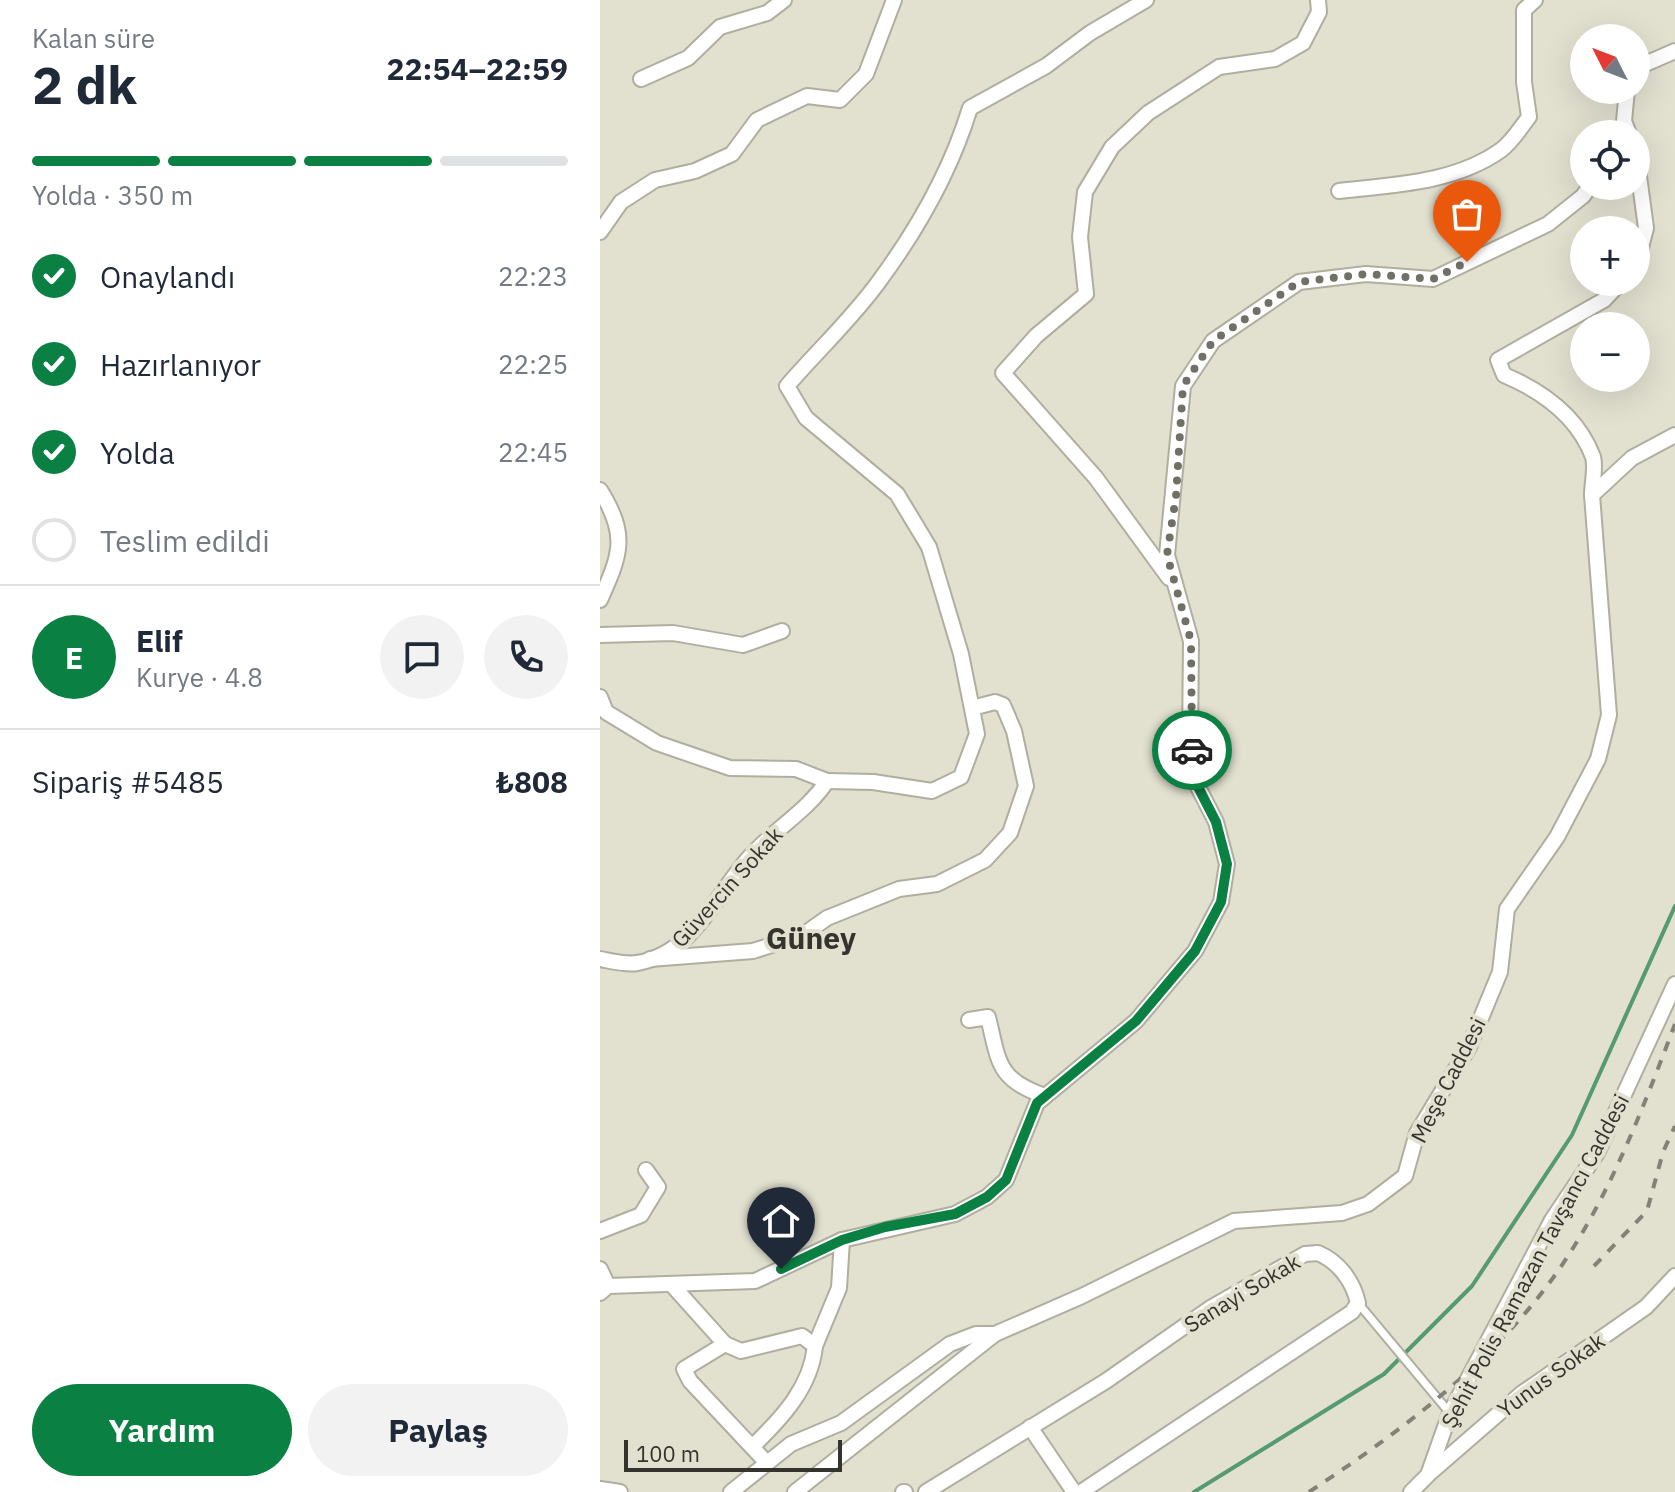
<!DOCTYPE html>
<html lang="tr">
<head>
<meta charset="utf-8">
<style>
	:root { --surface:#fff; --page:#f2f2f3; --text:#1f2937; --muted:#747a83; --line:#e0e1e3; --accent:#0b8043 }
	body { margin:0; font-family:"IBM Plex Sans",sans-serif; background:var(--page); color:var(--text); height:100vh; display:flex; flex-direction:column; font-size:30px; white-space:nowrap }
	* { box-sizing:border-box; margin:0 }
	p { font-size:26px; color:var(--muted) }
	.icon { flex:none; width:44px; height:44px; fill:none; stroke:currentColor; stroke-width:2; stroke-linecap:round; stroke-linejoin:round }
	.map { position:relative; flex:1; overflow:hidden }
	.details { display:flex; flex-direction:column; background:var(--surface); width:600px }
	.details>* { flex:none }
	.needle { width:52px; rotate:312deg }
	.fabs { position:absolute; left:970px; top:24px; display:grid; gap:16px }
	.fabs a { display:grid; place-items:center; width:80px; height:80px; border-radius:50%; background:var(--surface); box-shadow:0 8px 32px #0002; font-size:40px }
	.scale { position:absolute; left:24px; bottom:20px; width:218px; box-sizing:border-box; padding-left:8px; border:4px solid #34332d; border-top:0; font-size:22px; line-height:28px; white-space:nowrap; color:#34332d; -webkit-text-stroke:6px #e2e0cf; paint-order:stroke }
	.pin { position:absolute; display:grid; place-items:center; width:68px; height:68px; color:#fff; margin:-82px -34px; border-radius:50% 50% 50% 0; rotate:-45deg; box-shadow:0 0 8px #0007 }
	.pin .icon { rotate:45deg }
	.courier { position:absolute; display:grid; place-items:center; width:80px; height:80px; margin:-40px; border:6px solid #0b8043; border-radius:50%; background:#fff; color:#222; box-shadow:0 2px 10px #0007 }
	.head em { font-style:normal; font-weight:700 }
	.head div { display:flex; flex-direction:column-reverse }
	.head { display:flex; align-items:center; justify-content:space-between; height:136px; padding:0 32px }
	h1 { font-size:52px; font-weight:700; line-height:60px }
	.bar { display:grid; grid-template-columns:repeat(4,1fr); gap:12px 8px; align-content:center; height:96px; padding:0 32px }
	.bar i { height:10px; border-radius:6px; background:var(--line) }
	.bar .active { background:var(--accent) }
	.bar p { grid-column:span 4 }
	.line { display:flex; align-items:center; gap:20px; padding:0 32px; border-top:2px solid var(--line) }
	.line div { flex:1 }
	.round { display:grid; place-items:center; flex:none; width:84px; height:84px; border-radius:42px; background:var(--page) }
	ol { padding:0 32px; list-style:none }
	li { display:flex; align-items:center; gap:24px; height:88px }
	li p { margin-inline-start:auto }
	li .icon { padding:8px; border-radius:50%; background:var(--accent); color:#fff; stroke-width:4 }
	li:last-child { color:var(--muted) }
	li i { width:44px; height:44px; border:4px solid var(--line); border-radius:50% }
	.cta { display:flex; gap:16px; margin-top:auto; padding:16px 32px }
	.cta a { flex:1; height:92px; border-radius:48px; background:var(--accent); color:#fff; font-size:32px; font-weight:700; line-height:92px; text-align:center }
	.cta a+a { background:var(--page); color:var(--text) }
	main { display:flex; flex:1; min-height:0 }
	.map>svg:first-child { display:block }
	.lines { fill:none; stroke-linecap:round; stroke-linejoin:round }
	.stream { stroke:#569a74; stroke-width:4 }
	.service-casing { stroke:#b0ae9e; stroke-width:11 }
	.minor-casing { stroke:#b0ae9e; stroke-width:18 }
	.service { stroke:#fff; stroke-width:7 }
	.minor { stroke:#fff; stroke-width:14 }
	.rail { stroke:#848277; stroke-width:4; stroke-dasharray:10 10; stroke-linecap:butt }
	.done { stroke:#717066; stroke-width:8; stroke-dasharray:0 14.4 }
	.route { stroke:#0b8043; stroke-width:10 }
	.labels { text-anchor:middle; stroke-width:8; stroke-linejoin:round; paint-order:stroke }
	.street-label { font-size:22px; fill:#34332d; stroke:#e2e0cf }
	.district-label { font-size:30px; font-weight:bold; fill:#34332d; stroke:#e2e0cf }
</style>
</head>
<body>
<main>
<section class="details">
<div class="head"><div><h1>2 dk</h1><p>Kalan süre</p></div><em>22:54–22:59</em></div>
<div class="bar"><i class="active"></i><i class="active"></i><i class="active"></i><i></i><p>Yolda · 350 m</p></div>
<ol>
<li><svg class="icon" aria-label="check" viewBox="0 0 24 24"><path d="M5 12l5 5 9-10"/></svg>Onaylandı<p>22:23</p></li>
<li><svg class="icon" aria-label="check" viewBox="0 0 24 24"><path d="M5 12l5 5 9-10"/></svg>Hazırlanıyor<p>22:25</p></li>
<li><svg class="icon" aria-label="check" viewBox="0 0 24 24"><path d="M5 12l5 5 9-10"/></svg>Yolda<p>22:45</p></li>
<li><i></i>Teslim edildi</li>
</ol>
<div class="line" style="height:144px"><b class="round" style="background:var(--accent);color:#fff">E</b><div><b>Elif</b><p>Kurye · 4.8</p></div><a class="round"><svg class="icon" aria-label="chat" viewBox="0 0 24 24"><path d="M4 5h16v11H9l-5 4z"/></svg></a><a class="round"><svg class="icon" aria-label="phone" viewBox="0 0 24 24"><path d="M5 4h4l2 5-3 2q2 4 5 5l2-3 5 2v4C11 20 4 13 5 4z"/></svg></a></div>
<div class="line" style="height:104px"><div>Sipariş #5485</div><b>₺808</b></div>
<div class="cta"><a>Yardım</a><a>Paylaş</a></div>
</section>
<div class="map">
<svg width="1075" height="1492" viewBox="0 0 1075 1492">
	<rect width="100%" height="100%" fill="#e2e0cf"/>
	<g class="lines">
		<path class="stream" d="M594,1492L784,1374L872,1286L972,1135L1075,906"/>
		<defs>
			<path id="service" d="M758,1303L849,1412"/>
			<g id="minor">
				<path d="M1036,68L1075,51"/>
				<path d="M41,79L88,58L120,27L167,13L184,0"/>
				<path d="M1027,90L1024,121L1029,134"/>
				<path d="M1036,154L1046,228L1036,267"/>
				<path d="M739,191C793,185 855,183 901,150C912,142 921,127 929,117L924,82V10L935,0"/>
				<path d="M0,232L21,202L55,180L95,171L132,154L157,120L207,96L240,100L266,74L294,0"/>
				<path d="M0,490C28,535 21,554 0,600"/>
				<path d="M992,495L1032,458L1075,435"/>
				<path d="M569,578L496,478L403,373L436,336L486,294L480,237L485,192L512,147L548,113L619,67L675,59L703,43L719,12L718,0"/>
				<path d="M0,635L73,633L143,645L182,631"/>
				<path d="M0,697L6,712L57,743L130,768L196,769L227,781C207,812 171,831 147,860C115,897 92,954 37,963C26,965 11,961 0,959"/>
				<path d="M227,781L273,782L332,791L361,777L377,734L361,654L329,547L297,494L206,418L187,386C217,351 253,318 280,280C319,227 351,170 370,108L446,66L490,33L546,0"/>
				<path d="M50,959L153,951L203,935L227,918L299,889L337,884L385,860L410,833L426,786L414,731L403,705L395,702L372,708"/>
				<path d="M369,1020L388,1017C399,1062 397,1080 445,1096"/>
				<path d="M0,1231L41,1215L58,1187L46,1170"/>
				<path d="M0,1269L8,1286"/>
				<path d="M73,1286L125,1344"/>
				<path d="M0,1293L8,1286L155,1281L242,1240L355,1214L387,1197L406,1180L437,1103L536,1021L595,951L621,902L627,864L616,822L597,785L590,743L591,641L567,555L583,386L613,341L699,282L766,274L833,279L948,224L983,196L990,186"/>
				<path d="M215,1346L239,1288L242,1240"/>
				<path d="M430,1427L474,1492"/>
				<path d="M153,1446C182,1418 211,1387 215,1346L202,1336L141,1351L125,1344L84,1369L90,1381L167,1463"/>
				<path d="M830,1473L921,1394L1046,1307L1075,1276"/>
				<path d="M0,1489L20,1492"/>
				<path d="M131,1492L191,1444L241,1423L350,1344L376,1334H395"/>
				<path d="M195,1492L395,1334L482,1296L634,1221L742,1213L768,1204L805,1176L817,1133L869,1047L900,972L907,909L957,837L998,759L1009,715L992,495C992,484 996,467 993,457C978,417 942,391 904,375L898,360L1004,300L1021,282"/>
				<path d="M303,1492H305"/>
				<path d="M326,1492L506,1381L612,1307L705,1254L718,1253C739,1262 753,1281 758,1303L752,1312L481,1492"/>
				<path d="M811,1492L828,1475L850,1413L952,1220L997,1153L1075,984"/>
			</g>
		</defs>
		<use href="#service" class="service-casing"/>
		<use href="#minor" class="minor-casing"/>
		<use href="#service" class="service"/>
		<use href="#minor" class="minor"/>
		<g class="rail">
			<path d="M994,1266L1047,1211L1063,1152L1075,1126"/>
			<path d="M709,1492C806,1428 904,1355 968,1256C1014,1185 1045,1103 1075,1024"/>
		</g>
	</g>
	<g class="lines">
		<path class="done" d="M592,750L591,641L567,555L576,496L583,386L613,341L699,282L766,274L833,279L867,262"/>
		<path class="route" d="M181,1269L242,1240L285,1227L355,1214L387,1197L406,1180L437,1103L536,1021L595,951L621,902L627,864L616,822L597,785L592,750"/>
	</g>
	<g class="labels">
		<g class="street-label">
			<text transform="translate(127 887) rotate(-48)" y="8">Güvercin Sokak</text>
			<text transform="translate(848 1080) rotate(-63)" y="8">Meşe Caddesi</text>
			<text transform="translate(935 1261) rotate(-62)" y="8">Şehit Polis Ramazan Tavşancı Caddesi</text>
			<text transform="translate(642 1293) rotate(-31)" y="8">Sanayi Sokak</text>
			<text transform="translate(951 1375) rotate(-36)" y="8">Yunus Sokak</text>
		</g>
		<g class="district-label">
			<text x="211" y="949">Güney</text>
		</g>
	</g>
</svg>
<div class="fabs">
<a><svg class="needle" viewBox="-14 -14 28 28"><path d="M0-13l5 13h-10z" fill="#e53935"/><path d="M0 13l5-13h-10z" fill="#747a83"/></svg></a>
<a><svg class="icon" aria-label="locate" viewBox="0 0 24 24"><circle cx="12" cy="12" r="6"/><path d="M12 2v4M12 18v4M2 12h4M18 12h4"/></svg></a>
<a>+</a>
<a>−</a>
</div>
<div class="scale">100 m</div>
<div class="pin" style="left:867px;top:262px;background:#ea580c"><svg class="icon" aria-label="bag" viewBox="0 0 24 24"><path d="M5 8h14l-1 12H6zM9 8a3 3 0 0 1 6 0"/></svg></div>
<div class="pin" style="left:181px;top:1269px;background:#1f2937"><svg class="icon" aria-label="home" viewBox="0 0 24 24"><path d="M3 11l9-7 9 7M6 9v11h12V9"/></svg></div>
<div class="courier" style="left:592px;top:750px"><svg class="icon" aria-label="car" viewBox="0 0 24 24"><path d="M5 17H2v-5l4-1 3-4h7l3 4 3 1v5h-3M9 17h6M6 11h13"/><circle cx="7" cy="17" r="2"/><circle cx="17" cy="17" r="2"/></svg></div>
</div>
</main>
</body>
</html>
